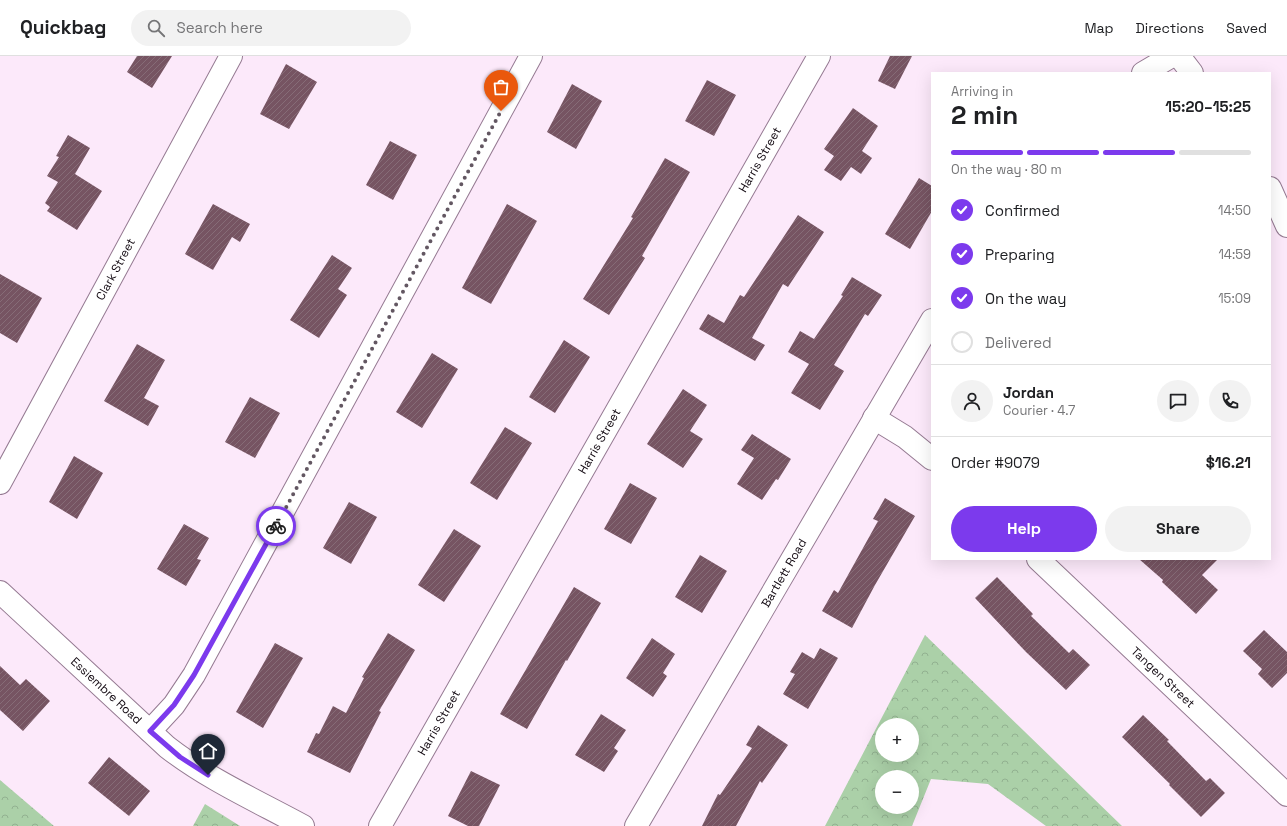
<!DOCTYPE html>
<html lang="en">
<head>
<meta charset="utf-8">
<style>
	:root { --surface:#fff; --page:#f2f2f2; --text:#202124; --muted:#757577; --line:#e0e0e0; --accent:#7c3aed }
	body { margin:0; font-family:"Space Grotesk",sans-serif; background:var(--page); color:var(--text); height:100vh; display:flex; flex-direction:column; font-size:15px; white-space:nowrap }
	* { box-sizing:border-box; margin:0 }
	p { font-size:13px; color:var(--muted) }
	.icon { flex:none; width:22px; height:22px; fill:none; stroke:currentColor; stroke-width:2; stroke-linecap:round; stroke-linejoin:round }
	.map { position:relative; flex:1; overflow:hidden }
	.sheet { position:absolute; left:931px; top:16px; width:340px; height:488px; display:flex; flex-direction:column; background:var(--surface); border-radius:0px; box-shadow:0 4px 16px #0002 }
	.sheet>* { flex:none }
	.controls { position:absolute; left:875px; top:662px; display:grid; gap:8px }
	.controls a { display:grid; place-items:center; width:44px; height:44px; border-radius:50%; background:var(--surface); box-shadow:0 4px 16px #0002; font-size:20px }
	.pin { position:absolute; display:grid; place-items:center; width:34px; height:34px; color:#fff; margin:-41px -17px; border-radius:50% 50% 50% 0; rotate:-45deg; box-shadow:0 0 4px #0007 }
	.pin .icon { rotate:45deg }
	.courier { position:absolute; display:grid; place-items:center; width:40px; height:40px; margin:-20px; border:3px solid #7c3aed; border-radius:50%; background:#fff; color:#222; box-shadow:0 1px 5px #0007 }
	.summary em { font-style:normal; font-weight:700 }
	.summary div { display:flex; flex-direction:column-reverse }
	.summary { display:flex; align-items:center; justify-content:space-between; height:68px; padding:0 20px }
	h1 { font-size:26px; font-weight:700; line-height:30px }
	.bar { display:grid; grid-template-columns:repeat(4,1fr); gap:6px 4px; align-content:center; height:48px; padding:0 20px }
	.bar i { height:5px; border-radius:3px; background:var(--line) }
	.bar .current { background:var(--accent) }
	.bar p { grid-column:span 4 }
	.line { display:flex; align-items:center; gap:10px; padding:0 20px; border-top:1px solid var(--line) }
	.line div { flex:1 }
	.round { display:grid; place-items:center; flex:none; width:42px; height:42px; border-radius:21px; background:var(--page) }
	ol { padding:0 20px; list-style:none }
	li { display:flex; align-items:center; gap:12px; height:44px }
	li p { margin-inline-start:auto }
	li .icon { padding:4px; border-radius:50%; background:var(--accent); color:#fff; stroke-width:4 }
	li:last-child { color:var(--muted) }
	li i { width:22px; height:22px; border:2px solid var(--line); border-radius:50% }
	.primary-button { display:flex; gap:8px; margin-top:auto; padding:8px 20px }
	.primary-button a { flex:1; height:46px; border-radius:24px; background:var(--accent); color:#fff; font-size:16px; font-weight:700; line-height:46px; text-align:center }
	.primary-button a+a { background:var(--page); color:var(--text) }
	header { display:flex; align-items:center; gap:24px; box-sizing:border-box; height:56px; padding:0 20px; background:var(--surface); border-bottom:1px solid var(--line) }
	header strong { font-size:19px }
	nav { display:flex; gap:22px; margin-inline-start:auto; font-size:14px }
	.search { width:280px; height:36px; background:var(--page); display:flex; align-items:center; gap:10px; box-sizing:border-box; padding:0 14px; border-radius:22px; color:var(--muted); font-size:15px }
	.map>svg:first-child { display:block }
	.forest { fill:url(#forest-crowns); fill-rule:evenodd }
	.building { fill:url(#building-hatch) }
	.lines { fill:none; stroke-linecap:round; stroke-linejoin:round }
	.street-casing { stroke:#957a92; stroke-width:24 }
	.street { stroke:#fff; stroke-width:22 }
	.done { stroke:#635762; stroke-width:4; stroke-dasharray:0 7.2 }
	.route { stroke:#7c3aed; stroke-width:5 }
	.labels { text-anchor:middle; stroke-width:3.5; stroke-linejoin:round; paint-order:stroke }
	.street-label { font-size:12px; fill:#110810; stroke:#fff }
</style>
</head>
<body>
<header>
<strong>Quickbag</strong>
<div class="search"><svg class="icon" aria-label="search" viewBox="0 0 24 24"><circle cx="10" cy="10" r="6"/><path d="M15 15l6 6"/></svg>Search here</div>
<nav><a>Map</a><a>Directions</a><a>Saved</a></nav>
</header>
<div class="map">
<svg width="1287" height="770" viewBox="0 0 1287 770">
	<defs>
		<pattern id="forest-crowns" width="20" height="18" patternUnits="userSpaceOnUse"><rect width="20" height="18" fill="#abd0a8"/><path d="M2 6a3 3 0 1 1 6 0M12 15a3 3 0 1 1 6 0" fill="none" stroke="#92b190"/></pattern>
		<pattern id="building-hatch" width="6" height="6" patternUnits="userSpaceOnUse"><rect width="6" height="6" fill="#765462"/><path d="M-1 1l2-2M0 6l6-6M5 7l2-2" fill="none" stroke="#866c77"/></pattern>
	</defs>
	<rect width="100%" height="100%" fill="#fce9fa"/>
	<g class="forest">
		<path d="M925,579L1122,770H1046L988,728L931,723L912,770H825ZM882,669H912V699H882ZM882,721H912V751H882Z"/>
		<path d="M0,724L54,770H0Z"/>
		<path d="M205,748L240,770H193Z"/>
	</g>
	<g class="building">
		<path d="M137,0H172L152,32L127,16Z"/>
		<path d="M890,0H912L895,33L878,25Z"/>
		<path d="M286,8L317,26L289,73L260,58Z"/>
		<path d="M707,24L736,39L714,80L685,65Z"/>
		<path d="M572,28L602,45L576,93L547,76Z"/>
		<path d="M853,52L878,70L862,95L872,102L861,118L851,111L841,125L824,114L834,100L824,93Z"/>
		<path d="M68,79L90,92L75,118L102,135L77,174L47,155L50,151L45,147L58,126L47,120L59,101L56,100Z"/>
		<path d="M390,85L417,99L393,144L366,129Z"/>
		<path d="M665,102L690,116L642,200L645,202L609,259L583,243L633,162L631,161Z"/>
		<path d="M919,122L932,130V155L910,193L885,178Z"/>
		<path d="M213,148L250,168L240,186L232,181L213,214L185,198Z"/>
		<path d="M507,148L537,165L491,248L462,232Z"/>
		<path d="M798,159L824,176L788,231L783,228L752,282L765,289L755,305L699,273L708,258L724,267L740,239L744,241Z"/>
		<path d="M332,199L352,212L338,233L347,239L319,282L290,264Z"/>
		<path d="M0,218L42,242L17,287L0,277Z"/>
		<path d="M852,221L882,239L868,260L865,258L834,309L844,315L820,354L791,337L809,308L788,296L800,275L814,283L843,240L841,239Z"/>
		<path d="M564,284L590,301L555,357L529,341Z"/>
		<path d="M137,288L165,304L144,342L159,350L148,370L104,345Z"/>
		<path d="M432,297L458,313L422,372L396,356Z"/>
		<path d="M683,333L707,349L690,375L703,383L683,412L647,388Z"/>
		<path d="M250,341L280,357L255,402L225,386Z"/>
		<path d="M505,371L532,387L497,444L470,427Z"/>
		<path d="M752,378L791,403L778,424L776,423L762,444L737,428L754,402L741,394Z"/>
		<path d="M74,400L103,417L77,463L49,446Z"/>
		<path d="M630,427L657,442L631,488L604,473Z"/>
		<path d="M885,442L915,460L875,529L852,572L822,555L834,534L838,537L878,465L873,463Z"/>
		<path d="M349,446L377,461L351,508L323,492Z"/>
		<path d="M184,468L209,482L197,503L201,504L186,530L157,513Z"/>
		<path d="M454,473L481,490L444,546L418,529Z"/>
		<path d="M700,499L727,515L702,557L675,541Z"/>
		<path d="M1139,503H1218L1202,519L1218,534L1196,558L1162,526L1163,524Z"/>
		<path d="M997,521L1033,558L1031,560L1069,597L1073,593L1090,609L1066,634L1026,596L975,542Z"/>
		<path d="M574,531L601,547L567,605L566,604L527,673L500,658Z"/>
		<path d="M1264,574L1287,596V617L1272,632L1258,618L1262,613L1243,595Z"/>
		<path d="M388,577L415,594L379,655L381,656L350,717L307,696L316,677L319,678L333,650L346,657L364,622L362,621Z"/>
		<path d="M652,582L675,598L663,617L667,620L653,641L626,622Z"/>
		<path d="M275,587L303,602L263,672L236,656Z"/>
		<path d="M820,592L838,602L808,653L783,638L795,618L790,616L802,596L814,603Z"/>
		<path d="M0,610L20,629L26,623L50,645L23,675L0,654Z"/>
		<path d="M601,658L626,674L614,692L618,695L604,716L575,699Z"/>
		<path d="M1143,659L1169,684L1167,685L1206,725L1210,722L1225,737L1201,761L1169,729L1170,728L1122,681Z"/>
		<path d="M758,669L788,689L762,727L760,725L736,770H702L718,738L720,739L752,692L746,689Z"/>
		<path d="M109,701L150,735L129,760L88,727Z"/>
		<path d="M471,715L500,729L479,770H468L448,760Z"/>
	</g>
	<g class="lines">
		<defs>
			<g id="street">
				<path d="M1179,0L1192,17"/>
				<path d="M1143,17L1172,0"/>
				<path d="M1270,132L1287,170"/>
				<path d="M874,362L905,381L932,403"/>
				<path id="s1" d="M0,427L231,0"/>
				<path id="s2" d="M1038,503L1287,739"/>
				<path id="s3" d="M0,536L167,691C208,723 257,745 303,770"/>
				<path d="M150,675L174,649L194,619L531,0"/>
				<path id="s4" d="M380,770L819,0"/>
				<path id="s5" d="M636,770L932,264"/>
			</g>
		</defs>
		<use href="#street" class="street-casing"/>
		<use href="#street" class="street"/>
	</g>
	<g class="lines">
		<path class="done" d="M276,470L501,55"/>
		<path class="route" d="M208,719L180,701L150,675L174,649L194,619L276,470"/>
	</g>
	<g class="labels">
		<g class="street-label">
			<text dy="4" stroke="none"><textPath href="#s4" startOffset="767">Harris Street</textPath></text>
			<text dy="4" stroke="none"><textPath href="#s1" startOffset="243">Clark Street</textPath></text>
			<text dy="4" stroke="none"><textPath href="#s4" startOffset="443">Harris Street</textPath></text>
			<text dy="4" stroke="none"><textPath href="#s5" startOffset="293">Bartlett Road</textPath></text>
			<text dy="4" stroke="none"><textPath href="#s2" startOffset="172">Tangen Street</textPath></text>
			<text dy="4" stroke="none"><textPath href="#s3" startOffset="145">Essiembre Road</textPath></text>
			<text dy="4" stroke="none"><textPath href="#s4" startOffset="119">Harris Street</textPath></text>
		</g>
	</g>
</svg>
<div class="controls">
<a>+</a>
<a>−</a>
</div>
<div class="pin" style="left:501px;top:55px;background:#ea580c"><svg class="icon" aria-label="bag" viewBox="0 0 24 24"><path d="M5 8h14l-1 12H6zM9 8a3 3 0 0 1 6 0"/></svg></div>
<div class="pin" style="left:208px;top:719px;background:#1f2937"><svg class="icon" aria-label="home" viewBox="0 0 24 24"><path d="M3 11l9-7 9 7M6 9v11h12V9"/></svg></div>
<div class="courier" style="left:276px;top:470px"><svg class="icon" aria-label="bike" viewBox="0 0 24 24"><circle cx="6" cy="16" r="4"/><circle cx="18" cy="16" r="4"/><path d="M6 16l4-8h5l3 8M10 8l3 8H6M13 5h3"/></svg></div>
<section class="sheet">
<div class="summary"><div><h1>2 min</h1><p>Arriving in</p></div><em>15:20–15:25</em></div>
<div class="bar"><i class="current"></i><i class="current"></i><i class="current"></i><i></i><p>On the way · 80 m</p></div>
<ol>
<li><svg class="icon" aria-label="check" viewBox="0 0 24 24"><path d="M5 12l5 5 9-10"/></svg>Confirmed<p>14:50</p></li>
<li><svg class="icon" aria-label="check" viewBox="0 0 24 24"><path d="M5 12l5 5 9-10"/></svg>Preparing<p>14:59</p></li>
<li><svg class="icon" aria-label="check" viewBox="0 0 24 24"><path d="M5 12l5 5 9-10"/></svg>On the way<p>15:09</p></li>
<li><i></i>Delivered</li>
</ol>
<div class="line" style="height:72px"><a class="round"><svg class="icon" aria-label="person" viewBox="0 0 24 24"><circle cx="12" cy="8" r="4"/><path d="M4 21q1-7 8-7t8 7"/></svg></a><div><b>Jordan</b><p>Courier · 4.7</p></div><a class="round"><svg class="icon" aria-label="chat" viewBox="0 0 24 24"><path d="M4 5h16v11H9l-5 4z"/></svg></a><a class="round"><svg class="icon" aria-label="phone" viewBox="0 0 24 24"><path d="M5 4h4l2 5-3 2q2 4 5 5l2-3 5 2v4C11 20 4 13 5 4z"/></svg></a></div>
<div class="line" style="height:52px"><div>Order #9079</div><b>$16.21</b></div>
<div class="primary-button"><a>Help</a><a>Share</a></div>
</section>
</div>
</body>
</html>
